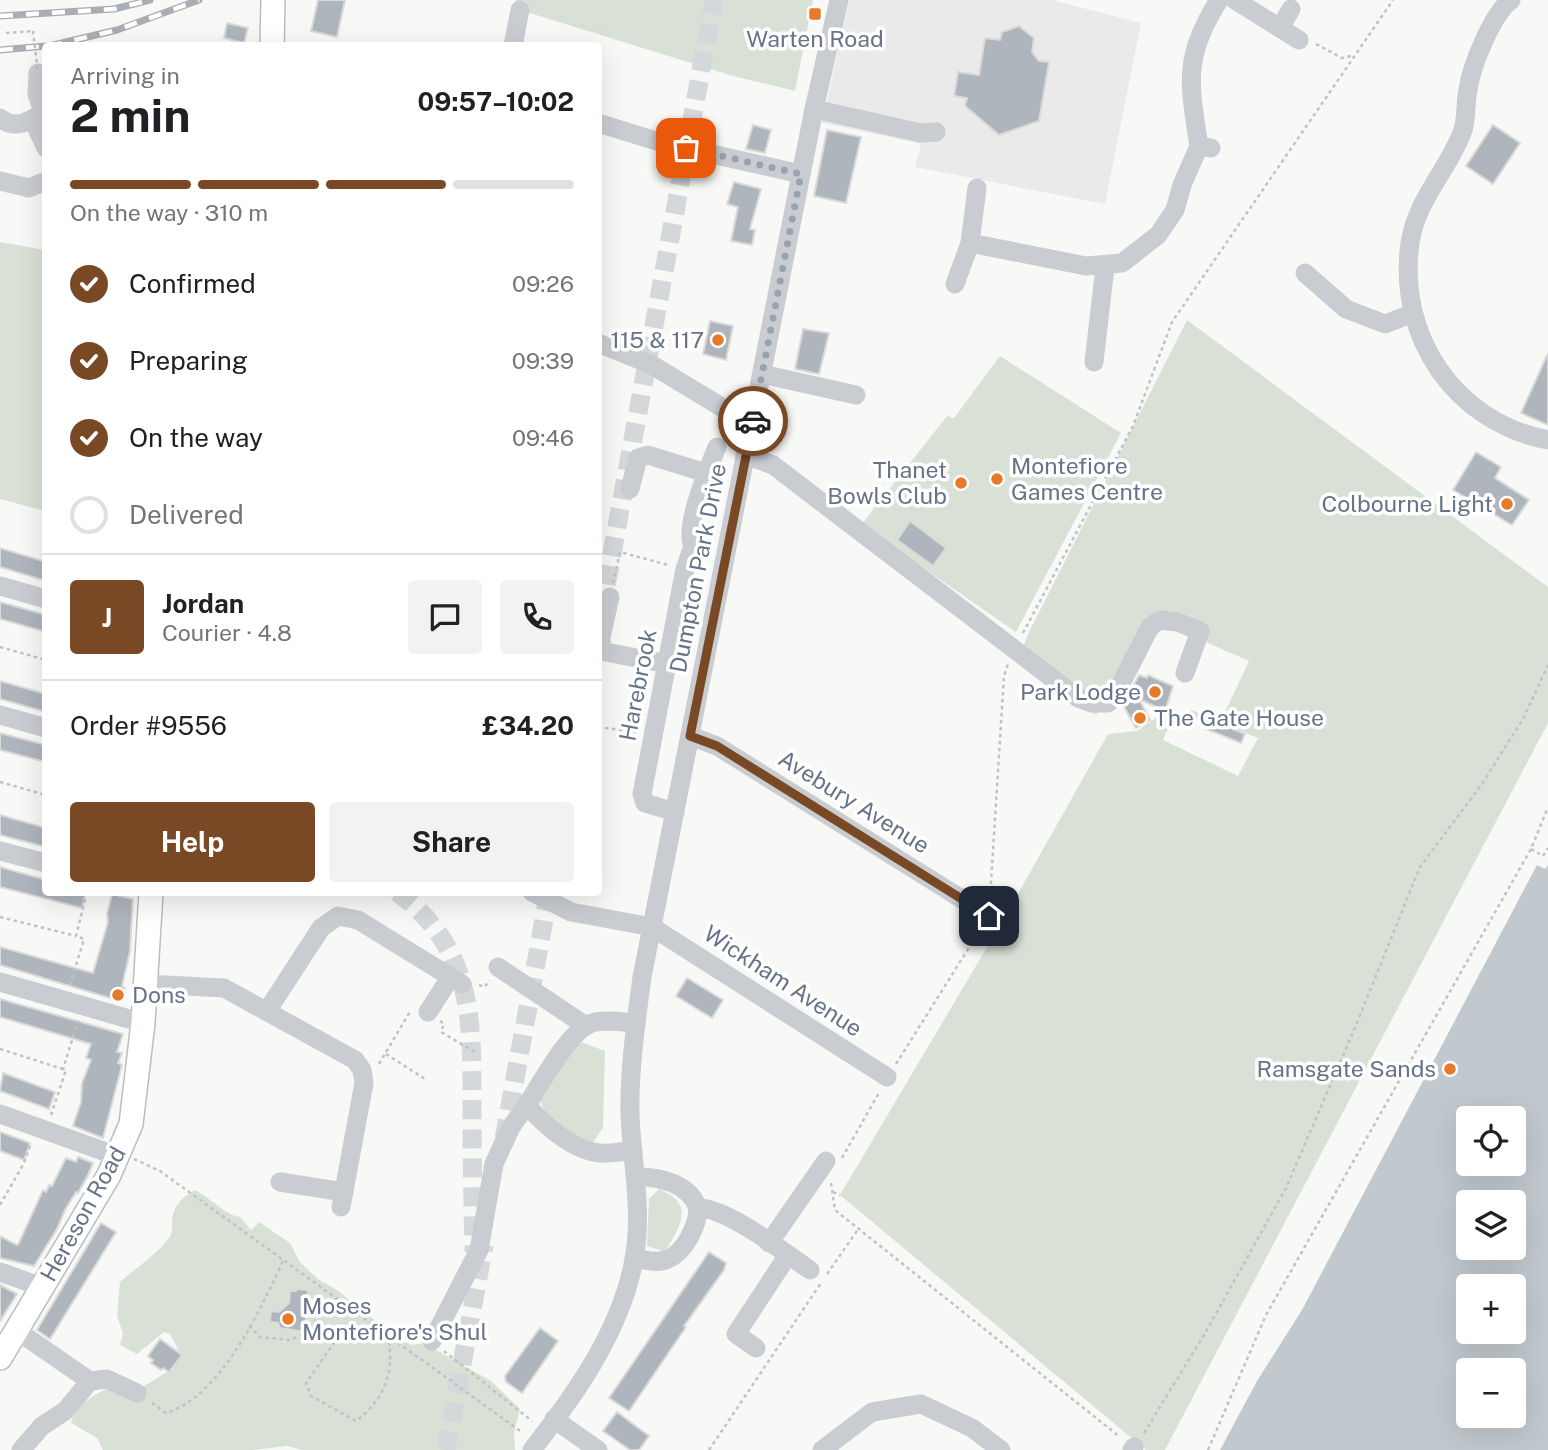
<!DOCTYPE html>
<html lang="en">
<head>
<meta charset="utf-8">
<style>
	:root { --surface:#fff; --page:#f2f2f2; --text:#202124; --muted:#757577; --line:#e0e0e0; --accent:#794926 }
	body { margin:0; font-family:"Public Sans",sans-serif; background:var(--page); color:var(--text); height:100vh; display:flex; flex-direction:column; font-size:26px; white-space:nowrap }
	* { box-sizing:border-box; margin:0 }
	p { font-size:23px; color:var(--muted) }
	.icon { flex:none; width:38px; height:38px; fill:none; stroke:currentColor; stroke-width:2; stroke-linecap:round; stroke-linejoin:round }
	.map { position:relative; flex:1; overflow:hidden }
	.sheet { position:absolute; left:42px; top:42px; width:560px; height:854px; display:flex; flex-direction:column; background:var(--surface); border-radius:7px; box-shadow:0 7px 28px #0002 }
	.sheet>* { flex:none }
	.buttons { position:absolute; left:1456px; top:1106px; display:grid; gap:14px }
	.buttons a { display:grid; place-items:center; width:70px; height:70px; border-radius:7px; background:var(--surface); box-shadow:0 7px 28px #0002; font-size:35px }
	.pin { position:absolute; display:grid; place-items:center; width:60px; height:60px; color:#fff; margin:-30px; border-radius:14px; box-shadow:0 4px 10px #0006 }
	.courier { position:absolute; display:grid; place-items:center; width:70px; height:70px; margin:-35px; border:5px solid #794926; border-radius:50%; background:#fff; color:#222; box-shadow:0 2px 9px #0007 }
	.headline em { font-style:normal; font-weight:700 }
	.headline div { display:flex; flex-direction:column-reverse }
	.headline { display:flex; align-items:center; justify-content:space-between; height:119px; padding:0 28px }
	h1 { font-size:46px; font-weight:700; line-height:52px }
	.bar { display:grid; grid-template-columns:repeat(4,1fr); gap:10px 7px; align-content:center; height:84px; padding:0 28px }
	.bar i { height:9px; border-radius:5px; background:var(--line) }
	.bar .current { background:var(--accent) }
	.bar p { grid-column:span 4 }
	.line { display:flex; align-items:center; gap:18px; padding:0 28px; border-top:2px solid var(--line) }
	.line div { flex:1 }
	.round { display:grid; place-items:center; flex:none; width:74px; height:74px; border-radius:7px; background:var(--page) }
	ol { padding:0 28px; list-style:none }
	li { display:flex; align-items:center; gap:21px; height:77px }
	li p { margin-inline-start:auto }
	li .icon { padding:7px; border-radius:50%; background:var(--accent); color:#fff; stroke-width:4 }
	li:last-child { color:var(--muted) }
	li i { width:38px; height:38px; border:4px solid var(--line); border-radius:50% }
	.primary-button { display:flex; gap:14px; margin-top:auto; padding:14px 28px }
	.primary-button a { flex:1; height:80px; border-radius:7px; background:var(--accent); color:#fff; font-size:28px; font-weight:700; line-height:80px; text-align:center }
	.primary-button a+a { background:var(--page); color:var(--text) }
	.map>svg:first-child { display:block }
	.built { fill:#e9eae9 }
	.green { fill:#d9e1d7; fill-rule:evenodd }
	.water { fill:#c1c9cf; fill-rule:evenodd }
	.building { fill:#afb5bd; stroke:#dadbd8; stroke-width:2 }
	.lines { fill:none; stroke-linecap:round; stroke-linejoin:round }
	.minor-tunnel { stroke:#d4d8da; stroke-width:19; stroke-dasharray:19 10; stroke-linecap:butt }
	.major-casing { stroke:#babdc2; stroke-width:26 }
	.path { stroke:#c0c2c5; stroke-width:2.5; stroke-dasharray:3.5 3.5; stroke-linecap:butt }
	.minor { stroke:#c9ccd0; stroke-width:19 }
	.major { stroke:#fff; stroke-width:23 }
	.rail-casing { stroke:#a9adb4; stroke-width:7 }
	.rail { stroke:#fff; stroke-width:4.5; stroke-dasharray:13; stroke-linecap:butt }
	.path-bridge { stroke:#c0c2c5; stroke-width:2.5; stroke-dasharray:3.5 3.5; stroke-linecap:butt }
	.done { stroke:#9aa2ae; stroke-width:7; stroke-dasharray:0 12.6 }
	.route { stroke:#794926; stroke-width:9 }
	.poi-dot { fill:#e67a29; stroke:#fff; stroke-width:2.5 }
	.labels { text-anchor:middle; stroke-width:7; stroke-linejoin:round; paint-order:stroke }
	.poi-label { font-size:23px; fill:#677388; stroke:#fff; text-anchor:end }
	.street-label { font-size:23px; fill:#677388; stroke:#fff }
</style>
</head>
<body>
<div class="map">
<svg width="1548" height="1450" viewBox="0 0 1548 1450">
	<rect width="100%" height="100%" fill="#f8f9f6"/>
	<path class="built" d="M849,0H1052L1141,23L1105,204L915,167L921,144L822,123Z"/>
	<g class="green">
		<path d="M516,0H813L795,91L733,76L520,10L514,8Z"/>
		<path d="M0,242L45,250V511L0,499Z"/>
		<path d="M1187,320L1548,587V723L1165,1450H1146L840,1195L1002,922L1108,734L1137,731L1165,711L1174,715L1163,740L1238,776L1258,738L1220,723L1249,661L1165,624L1096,715L1018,660L1028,634Z"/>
		<path d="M1000,356L1121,433L1016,632L861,525L947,416L954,418Z"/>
		<path d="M578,1041L605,1051L603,1127L592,1145C572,1133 548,1124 540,1101Z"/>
		<path d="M659,1189C696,1204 680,1227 665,1252L647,1246L649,1199Z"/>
		<path d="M195,1190C211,1198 225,1215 240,1217L251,1230L259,1222L290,1243L300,1262L318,1279L337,1290L400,1340L412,1345L424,1343L491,1381L520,1409L514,1433L515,1450H302L287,1446L254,1450H103L97,1438L71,1423C74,1408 96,1391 111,1388C121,1386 135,1390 144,1386C154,1381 162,1374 173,1369L180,1353L170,1334L164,1332L137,1354L120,1345L123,1333L117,1316L120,1282C134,1269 162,1251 170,1236C173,1231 172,1225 172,1220C174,1204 183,1197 195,1190ZM283,1309L303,1312L307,1316L305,1328L300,1331L280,1328L278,1323L270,1322L271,1311L279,1312Z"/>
	</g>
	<path class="water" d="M1537,865L1545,869L1548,865V1450H1220L1257,1381L1302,1310ZM1468,1118H1514V1164H1468ZM1468,1202H1514V1248H1468ZM1468,1286H1514V1332H1468ZM1468,1370H1514V1416H1468Z"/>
	<g class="building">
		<path d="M318,0H345L337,37L311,31Z"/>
		<path d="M227,23L248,28L244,43L224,38Z"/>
		<path d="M1019,26L1034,38L1032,52L1039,61L1049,62L1039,121L999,135L965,106L967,98L954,96L958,72L979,75L985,38L1000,40L1002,32Z"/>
		<path d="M753,125L771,130L765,153L746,149Z"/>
		<path d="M1493,125L1520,143L1493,184L1466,166Z"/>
		<path d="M827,130L861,137L846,203L814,196Z"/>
		<path d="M734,182L761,189L750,229L755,230L752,245L731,241L738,207L727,204Z"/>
		<path d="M710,321L733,326L726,360L703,354Z"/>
		<path d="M803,329L829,333L819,374L795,369Z"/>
		<path d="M1548,353V425L1521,413Z"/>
		<path d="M1476,452L1501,467L1495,478L1529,500L1512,525L1453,490Z"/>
		<path d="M910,521L946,548L933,566L897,540Z"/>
		<path d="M0,548L46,562V581L0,567Z"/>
		<path d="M0,602L46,615V632L0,619Z"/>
		<path d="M1139,675L1147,678L1148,675L1173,686L1165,711L1139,699L1150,720L1136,728L1123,705Z"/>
		<path d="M0,681L46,694V712L0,699Z"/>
		<path d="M1193,712L1245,734L1241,743L1206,729Z"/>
		<path d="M0,733L46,745V762L0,750Z"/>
		<path d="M0,815L46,828V847L0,835Z"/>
		<path d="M0,867L46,880V892H86L82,908L0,887Z"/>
		<path d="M112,894L133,899L130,951L122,986L125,988L120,1001L0,965V947L93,973L108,922L107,914Z"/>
		<path d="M687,978L723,1000L712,1018L676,996Z"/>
		<path d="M0,999L123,1034L117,1052L122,1053L118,1063L122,1065L103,1138L73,1126L81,1102L82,1083L91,1060L86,1058L91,1044L0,1017Z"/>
		<path d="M3,1073L55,1092L49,1109L0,1091Z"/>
		<path d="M0,1132L30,1143L24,1160L0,1151Z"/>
		<path d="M78,1157L93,1163L88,1175L78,1193L76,1192L65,1210L57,1229L34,1266L0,1258V1236L17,1245L19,1243L43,1190L46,1192L49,1185L52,1186L66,1158L76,1162Z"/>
		<path d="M101,1223L116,1232L50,1339L37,1330Z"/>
		<path d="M709,1252L726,1263L724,1270L684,1326L686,1327L629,1411L609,1398Z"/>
		<path d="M0,1285L17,1294L0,1321Z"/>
		<path d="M296,1289L308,1290L305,1328L300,1331L280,1328L278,1323L270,1322L271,1311L279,1312L289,1303L290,1291H296Z"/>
		<path d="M540,1328L558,1341L522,1393L506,1382L505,1376Z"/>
		<path d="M160,1339L182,1355L169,1372L163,1368L161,1370L151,1363L153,1360L148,1356Z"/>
		<path d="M617,1412L649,1436L639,1450H630L603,1431Z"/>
	</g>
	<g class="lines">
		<g class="minor-tunnel">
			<path d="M601,613L714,0"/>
			<path d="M397,892C476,950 472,1026 472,1113C472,1160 473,1206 474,1252"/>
			<path d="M504,1139L549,892"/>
			<path d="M446,1450L484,1245"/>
		</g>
		<defs>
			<g id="major">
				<path d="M272,46L273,0"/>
				<path d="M0,1358L109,1175L131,1124L143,1023L151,892"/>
			</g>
		</defs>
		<use href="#major" class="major-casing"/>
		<g class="path">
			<path d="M6,33L33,31"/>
			<path d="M1316,44L1342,58L1351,56"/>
			<path d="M613,583L620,552L668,565"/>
			<path d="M1023,633L1133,426L1172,322L1393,0"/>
			<path d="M0,647L46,660"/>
			<path d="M598,727L636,732"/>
			<path d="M0,782L46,795"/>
			<path d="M1531,849L1543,856L1548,848"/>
			<path d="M990,898L1004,676L1008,664"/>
			<path d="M0,917L76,936"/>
			<path d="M70,985L84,939L76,936L87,892"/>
			<path d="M479,985L485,987L489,980"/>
			<path d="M440,1021L444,1024L441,1032L475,1052"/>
			<path d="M0,1049L63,1069"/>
			<path d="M386,1054L425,1079"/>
			<path d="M379,1064L411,1010"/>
			<path d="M896,1064L980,930"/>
			<path d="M51,1115L66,1070L63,1069L78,1021"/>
			<path d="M842,1158L880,1091"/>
			<path d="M134,1159L160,1171L523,1433"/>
			<path d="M831,1183L835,1210L1120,1437"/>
			<path d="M833,1192L840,1195"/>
			<path d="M0,1205L24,1163L31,1143"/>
			<path d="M827,1274L859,1228"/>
			<path d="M249,1326L260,1337L290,1340L309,1332L319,1314L341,1303"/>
			<path d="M340,1334L381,1341L388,1336C395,1372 385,1399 356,1421L311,1396L306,1383Z"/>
			<path d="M444,1351L532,1421"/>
			<path d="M152,1403L166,1413C222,1396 261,1308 284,1259"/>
			<path d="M1144,1433L1204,1335L1286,1188L1354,1030L1420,867L1482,784L1523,719L1548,665"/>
			<path d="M709,1450L821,1283"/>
			<path d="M1208,1450L1266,1315L1531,849L1548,807"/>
		</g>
		<g class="minor">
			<path d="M1235,0L1299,40"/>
			<path d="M1511,0C1492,14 1471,67 1468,90C1465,104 1467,120 1462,133C1447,171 1416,201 1410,243C1397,337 1455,422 1548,440"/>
			<path d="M1280,28L1291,9"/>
			<path d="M513,46L520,10"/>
			<path d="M38,73L37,94L43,112"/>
			<path d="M814,109L921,133L936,132"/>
			<path d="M0,118C15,131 32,120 46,111"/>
			<path d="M33,120L46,148"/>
			<path d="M598,123L663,143L801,174"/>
			<path d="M1199,146C1189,82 1183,57 1219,0"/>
			<path d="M0,181L29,188L46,181"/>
			<path d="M970,243L1086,266L1122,263L1158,235L1175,210L1182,185L1199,146L1211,148"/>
			<path d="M1305,273L1346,309L1385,324L1411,314"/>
			<path d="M955,284L970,243L977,188"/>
			<path d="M598,343L652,365L723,408L753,420"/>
			<path d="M1094,362L1105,267"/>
			<path d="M762,374L856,395"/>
			<path d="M745,455L773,465L1078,698L1091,703H1108L1114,697L1150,627L1160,620L1177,622L1200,631L1185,673"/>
			<path d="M630,489L638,458L648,455L706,473"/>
			<path d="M0,586L46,599"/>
			<path d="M610,597L601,637V651L667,664"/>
			<path d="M0,715L46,728"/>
			<path d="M690,736L717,746L989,916"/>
			<path d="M675,812L645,803L642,794L685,569L693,546C683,529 709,467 717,447"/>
			<path d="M0,851L46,863"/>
			<path d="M532,892L571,912L652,927L887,1077"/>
			<path d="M498,967L586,1026"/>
			<path d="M0,982L143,1023"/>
			<path d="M146,984L224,988L355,1060L362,1070L364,1083L341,1207"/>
			<path d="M267,1011L321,928L338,916L358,920L462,984"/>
			<path d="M428,1012L450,978"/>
			<path d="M0,1114L117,1156"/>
			<path d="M633,1151C622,1151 610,1154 600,1153C573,1151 543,1124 527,1105C540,1085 570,1029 592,1023C605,1019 622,1022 636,1023"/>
			<path d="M635,1177C658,1176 689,1183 698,1208C698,1225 685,1252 668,1259C658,1264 645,1260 635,1258"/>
			<path d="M280,1182L344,1192"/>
			<path d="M698,1208C726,1207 785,1253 810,1270"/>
			<path d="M769,1243L826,1161"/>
			<path d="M0,1272L42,1287"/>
			<path d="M16,1330L90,1381L107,1379L137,1393"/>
			<path d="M432,1341L479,1250L494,1164L511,1127L527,1105"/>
			<path d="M756,1348L736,1334L788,1255"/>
			<path d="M554,1419L598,1450"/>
			<path d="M21,1450L42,1426L65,1411L90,1381"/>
			<path d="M532,1450C575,1395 622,1329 634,1259C643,1211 632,1163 630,1115C629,1069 636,1023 642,977L814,109L839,0"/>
			<path d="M822,1450L872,1412L921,1404L972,1428L1001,1450"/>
			<path d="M1132,1450L1134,1447"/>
		</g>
		<use href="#major" class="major"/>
		<defs>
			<g id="rail">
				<path d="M0,16L114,9L150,0"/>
				<path d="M49,46L117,30L199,0"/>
				<path d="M0,50L46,46"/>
			</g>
		</defs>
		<use href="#rail" class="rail-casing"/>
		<use href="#rail" class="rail"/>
		<path class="path-bridge" d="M33,31L38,73"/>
	</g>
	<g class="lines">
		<path class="done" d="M686,148L801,174L753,421"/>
		<path class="route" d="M753,421L690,736L717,746L989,916"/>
	</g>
	<g class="poi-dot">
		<rect x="808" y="7" width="14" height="14" rx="3.5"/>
		<circle cx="718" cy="340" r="7"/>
		<circle cx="997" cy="479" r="7"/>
		<circle cx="961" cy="483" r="7"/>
		<circle cx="1507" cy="504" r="7"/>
		<circle cx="1155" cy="692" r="7"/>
		<circle cx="1140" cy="718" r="7"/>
		<circle cx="118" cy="995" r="7"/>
		<circle cx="1450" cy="1069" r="7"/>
		<circle cx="288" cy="1319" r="7"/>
	</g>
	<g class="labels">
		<g class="poi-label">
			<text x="815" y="47" text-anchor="middle">Warten Road</text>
			<text x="704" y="348">115 &amp; 117</text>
			<text x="1011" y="474" text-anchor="start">Montefiore<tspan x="1011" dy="26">Games Centre</tspan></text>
			<text x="947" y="478">Thanet<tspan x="947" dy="26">Bowls Club</tspan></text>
			<text x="1493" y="512">Colbourne Light</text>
			<text x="1141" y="700">Park Lodge</text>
			<text x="1154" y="726" text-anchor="start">The Gate House</text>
			<text x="132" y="1003" text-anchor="start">Dons</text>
			<text x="1436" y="1077">Ramsgate Sands</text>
			<text x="302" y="1314" text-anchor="start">Moses<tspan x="302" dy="26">Montefiore's Shul</tspan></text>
		</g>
		<g class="street-label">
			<text transform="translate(698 568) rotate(-79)" y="8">Dumpton Park Drive</text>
			<text transform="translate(638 685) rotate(-79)" y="8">Harebrook</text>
			<text transform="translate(854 802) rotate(32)" y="8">Avebury Avenue</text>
			<text transform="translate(783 981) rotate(33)" y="8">Wickham Avenue</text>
			<text transform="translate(83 1214) rotate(-61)" y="8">Hereson Road</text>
		</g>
	</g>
</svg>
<div class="buttons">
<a><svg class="icon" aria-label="locate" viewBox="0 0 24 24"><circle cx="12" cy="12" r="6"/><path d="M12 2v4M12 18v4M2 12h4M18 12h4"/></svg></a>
<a><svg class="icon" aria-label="layers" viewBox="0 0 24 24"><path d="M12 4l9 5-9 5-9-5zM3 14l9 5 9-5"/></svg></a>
<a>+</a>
<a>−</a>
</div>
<div class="pin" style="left:686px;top:148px;background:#ea580c"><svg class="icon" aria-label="bag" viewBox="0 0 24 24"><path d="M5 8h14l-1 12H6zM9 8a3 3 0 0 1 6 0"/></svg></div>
<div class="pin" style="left:989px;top:916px;background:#1f2937"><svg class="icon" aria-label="home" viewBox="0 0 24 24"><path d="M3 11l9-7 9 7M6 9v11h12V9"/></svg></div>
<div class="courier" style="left:753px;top:421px"><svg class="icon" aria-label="car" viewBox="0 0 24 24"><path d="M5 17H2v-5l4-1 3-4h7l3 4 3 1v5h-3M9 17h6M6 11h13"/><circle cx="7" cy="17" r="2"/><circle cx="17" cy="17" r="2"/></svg></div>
<section class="sheet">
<div class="headline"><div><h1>2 min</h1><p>Arriving in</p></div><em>09:57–10:02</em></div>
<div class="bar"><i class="current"></i><i class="current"></i><i class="current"></i><i></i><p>On the way · 310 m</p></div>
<ol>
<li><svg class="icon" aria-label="check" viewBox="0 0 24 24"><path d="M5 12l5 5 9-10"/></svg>Confirmed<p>09:26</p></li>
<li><svg class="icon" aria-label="check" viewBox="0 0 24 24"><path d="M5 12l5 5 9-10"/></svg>Preparing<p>09:39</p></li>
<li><svg class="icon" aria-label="check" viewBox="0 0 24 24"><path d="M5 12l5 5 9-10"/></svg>On the way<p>09:46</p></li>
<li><i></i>Delivered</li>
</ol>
<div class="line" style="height:126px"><b class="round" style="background:var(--accent);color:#fff">J</b><div><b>Jordan</b><p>Courier · 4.8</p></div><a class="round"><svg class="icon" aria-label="chat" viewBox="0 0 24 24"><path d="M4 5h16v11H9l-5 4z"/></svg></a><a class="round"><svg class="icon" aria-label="phone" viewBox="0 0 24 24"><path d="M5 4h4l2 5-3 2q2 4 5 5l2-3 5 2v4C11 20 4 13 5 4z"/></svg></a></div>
<div class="line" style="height:91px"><div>Order #9556</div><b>£34.20</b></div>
<div class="primary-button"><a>Help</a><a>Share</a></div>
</section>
</div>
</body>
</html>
